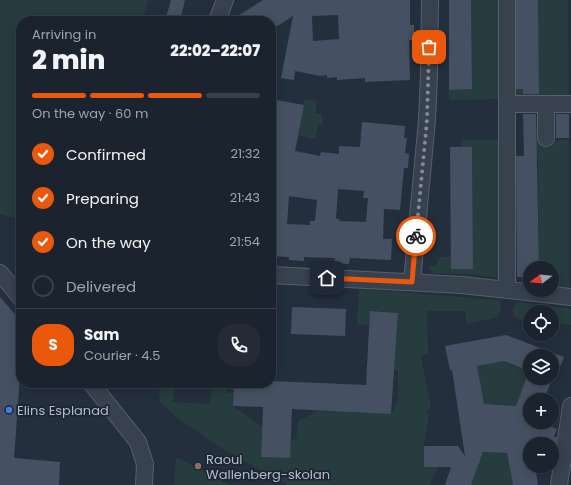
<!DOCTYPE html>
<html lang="en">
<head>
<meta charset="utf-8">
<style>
	:root { --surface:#1b232e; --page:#242b36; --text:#f1f3f6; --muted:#a0a4aa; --line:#39404a; --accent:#ea580c }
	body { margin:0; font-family:Poppins,sans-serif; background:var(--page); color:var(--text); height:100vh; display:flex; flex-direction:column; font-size:15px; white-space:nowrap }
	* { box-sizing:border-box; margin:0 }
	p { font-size:13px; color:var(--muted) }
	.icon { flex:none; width:22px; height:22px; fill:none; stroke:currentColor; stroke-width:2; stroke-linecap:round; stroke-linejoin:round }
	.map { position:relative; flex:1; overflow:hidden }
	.drawer { position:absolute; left:16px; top:16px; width:260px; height:372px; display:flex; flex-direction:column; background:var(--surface); border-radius:16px; box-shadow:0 2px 10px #0003,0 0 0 1px var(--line) }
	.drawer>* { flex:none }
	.needle { width:26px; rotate:254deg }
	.fabs { position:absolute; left:523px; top:261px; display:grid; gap:8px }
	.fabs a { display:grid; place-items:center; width:36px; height:36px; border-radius:50%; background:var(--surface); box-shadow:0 2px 10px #0003,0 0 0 1px var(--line); font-size:20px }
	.pin { position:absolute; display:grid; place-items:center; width:34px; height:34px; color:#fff; margin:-17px; border-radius:8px; box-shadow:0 2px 6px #0006 }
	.courier { position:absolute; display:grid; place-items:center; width:40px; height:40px; margin:-20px; border:3px solid #ea580c; border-radius:50%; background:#fff; color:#222; box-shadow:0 1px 5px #0007 }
	.head em { font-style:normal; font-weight:800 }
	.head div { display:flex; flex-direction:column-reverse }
	.head { display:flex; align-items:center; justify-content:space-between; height:68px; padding:0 16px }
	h1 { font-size:26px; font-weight:800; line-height:30px }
	.bar { display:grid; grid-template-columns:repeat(4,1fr); gap:6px 4px; align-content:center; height:48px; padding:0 16px }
	.bar i { height:5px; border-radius:3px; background:var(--line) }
	.bar .on { background:var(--accent) }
	.bar p { grid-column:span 4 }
	.line { display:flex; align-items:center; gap:10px; padding:0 16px; border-top:1px solid var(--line) }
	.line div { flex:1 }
	.round { display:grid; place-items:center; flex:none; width:42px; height:42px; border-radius:16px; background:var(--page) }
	ol { padding:0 16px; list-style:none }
	li { display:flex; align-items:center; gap:12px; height:44px }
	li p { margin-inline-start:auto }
	li .icon { padding:4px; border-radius:50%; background:var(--accent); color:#fff; stroke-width:4 }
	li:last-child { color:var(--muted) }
	li i { width:22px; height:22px; border:2px solid var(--line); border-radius:50% }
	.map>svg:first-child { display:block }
	.green { fill:#263c3f }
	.building { fill:#455162; fill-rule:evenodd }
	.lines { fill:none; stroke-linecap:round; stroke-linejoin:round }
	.street-casing { stroke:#565f6c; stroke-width:18 }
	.street { stroke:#38414e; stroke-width:16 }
	.done { stroke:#828b98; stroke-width:4; stroke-dasharray:0 7.2 }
	.route { stroke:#ea580c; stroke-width:5 }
	.shop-dot { fill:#3f7fe0; stroke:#1d2633; stroke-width:1.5 }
	.education-dot { fill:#8d6e63; stroke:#1d2633; stroke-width:1.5 }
	.labels { text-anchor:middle; stroke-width:3.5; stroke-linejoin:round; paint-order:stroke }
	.poi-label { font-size:13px; fill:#b4bcc9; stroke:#1d2633; text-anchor:start }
</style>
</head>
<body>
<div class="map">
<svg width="571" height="485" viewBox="0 0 571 485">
	<rect width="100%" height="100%" fill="#242f3e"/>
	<g class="green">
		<path d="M0,0H148L142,21H21V220L0,214Z"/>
		<path d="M471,0H501L502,99L449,100V90L472,89Z"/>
		<path d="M538,0H568L569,98L526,99L515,95V89H539Z"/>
		<path d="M305,99L317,101L315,113L321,114L323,123L318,126L315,139L297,135Z"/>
		<path d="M461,140H502V278L466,274L432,273L428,267L437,264L440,257H451V269H473L472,147H461Z"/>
		<path d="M528,140H569V288L552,286V268H539L538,156H527Z"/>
		<path d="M359,289L499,300L501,306L499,316L494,318L467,324L465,311H427L428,353L421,356L431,407L426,411L429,415L424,446V466L438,467L430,485H288L270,476L215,444L175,416L160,402L158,383H174L173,402L210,404L212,383H226V393L233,392V406L262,427L261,457L289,458L291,440L296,439L298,421L319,410L391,414L398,400V371L394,369L398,313L371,311L369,325L357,324Z"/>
		<path d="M516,302L571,309V325L558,324L556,334L552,333V312H530V325L514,317L513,310Z"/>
		<path d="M502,361L529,371L510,421L505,406L494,404L486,419L477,366Z"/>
		<path d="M483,452L507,453L513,485H471Z"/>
		<path d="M176,457L230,485H174Z"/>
	</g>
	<g class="building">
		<path d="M171,0H185L180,21H165Z"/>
		<path d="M263,0H410V25H414V40H409L410,80L365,82V78L337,80V77L327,78V75L320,76L295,71L294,80L281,78L293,16L271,30V21H230ZM338,15L339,39L313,41L312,16Z"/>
		<path d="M449,0H471L472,89L449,90Z"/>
		<path d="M516,0H538L539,94H523V89H516Z"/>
		<path d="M277,100L304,105L295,151L320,156L321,152L339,154V146L360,147L362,122L405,126L404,138H407L405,153L409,154L408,168H404L400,210L384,209L383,239H392L391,260L350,258L349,264L334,263L335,258L304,257V261L289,260V257L271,256V136ZM338,189L364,191L363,198H368L366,222L339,221V219H336ZM289,196L317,200L315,221H310V225L287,224Z"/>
		<path d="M523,114H536L539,268H530V277H517L516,156H524Z"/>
		<rect x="556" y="114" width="13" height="24"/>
		<path d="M450,147H472L473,269H451Z"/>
		<path d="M0,297L21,321V363L14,458L60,462L59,485H0Z"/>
		<path d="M292,307L346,309L345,336L291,334Z"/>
		<path d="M370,311L398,313L391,414L292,409L290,458L261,457L263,407L233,406L234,383H271V381L366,385Z"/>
		<path d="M506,335L564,357L555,380L552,379L544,400H530V422H541L557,429L554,437H557L554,456L552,457V444H530V466H535L538,485H513L507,453L483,452L471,485H445L451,467H424V446H458L465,456L452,370H450L445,346ZM530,356H552V378H530ZM504,361L529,371L516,406L484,404L477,366Z"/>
	</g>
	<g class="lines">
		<defs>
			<g id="street">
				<path d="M217,21L225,0"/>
				<path d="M507,104H571"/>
				<path d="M546,104V138"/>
				<path d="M0,273L21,298"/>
				<path d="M271,275L462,285L571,297"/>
				<path d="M412,282L427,120L429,76L430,0"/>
				<path d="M507,289V0"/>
				<path d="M91,383L138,442L145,464L144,485"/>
				<path d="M559,485L571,406"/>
			</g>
		</defs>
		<use href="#street" class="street-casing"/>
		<use href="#street" class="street"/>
	</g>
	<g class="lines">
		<path class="done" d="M416,236L427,120L429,47"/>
		<path class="route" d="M327,278L412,282L416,236"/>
	</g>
	<circle class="shop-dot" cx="9" cy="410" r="4"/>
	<circle class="education-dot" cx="198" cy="466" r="4"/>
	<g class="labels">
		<g class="poi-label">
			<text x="17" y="415">Elins Esplanad</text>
			<text x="206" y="464">Raoul<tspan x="206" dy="15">Wallenberg-skolan</tspan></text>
		</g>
	</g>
</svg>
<div class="fabs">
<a><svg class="needle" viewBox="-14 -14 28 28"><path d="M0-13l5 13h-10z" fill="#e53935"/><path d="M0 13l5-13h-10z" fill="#a0a4aa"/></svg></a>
<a><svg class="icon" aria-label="locate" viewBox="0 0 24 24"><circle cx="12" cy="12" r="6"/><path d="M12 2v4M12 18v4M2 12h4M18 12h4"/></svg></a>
<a><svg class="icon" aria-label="layers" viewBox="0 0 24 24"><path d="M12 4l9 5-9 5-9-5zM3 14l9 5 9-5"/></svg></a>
<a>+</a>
<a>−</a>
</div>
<div class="pin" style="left:429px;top:47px;background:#ea580c"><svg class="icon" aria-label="bag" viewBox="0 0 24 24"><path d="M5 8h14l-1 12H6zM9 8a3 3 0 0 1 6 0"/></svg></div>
<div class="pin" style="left:327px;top:278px;background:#1f2937"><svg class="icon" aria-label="home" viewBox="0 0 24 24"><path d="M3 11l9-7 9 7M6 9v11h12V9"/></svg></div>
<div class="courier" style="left:416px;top:236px"><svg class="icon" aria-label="bike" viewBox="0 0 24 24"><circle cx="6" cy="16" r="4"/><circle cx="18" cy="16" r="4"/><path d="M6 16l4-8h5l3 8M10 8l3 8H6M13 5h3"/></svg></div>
<section class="drawer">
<div class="head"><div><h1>2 min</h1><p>Arriving in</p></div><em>22:02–22:07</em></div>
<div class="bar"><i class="on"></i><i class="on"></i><i class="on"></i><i></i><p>On the way · 60 m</p></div>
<ol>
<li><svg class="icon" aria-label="check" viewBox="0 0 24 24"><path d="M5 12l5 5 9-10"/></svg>Confirmed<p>21:32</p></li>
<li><svg class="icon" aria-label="check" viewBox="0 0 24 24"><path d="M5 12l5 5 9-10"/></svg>Preparing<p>21:43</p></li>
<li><svg class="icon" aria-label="check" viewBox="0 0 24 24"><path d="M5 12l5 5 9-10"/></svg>On the way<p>21:54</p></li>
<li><i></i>Delivered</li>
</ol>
<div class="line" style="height:72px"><b class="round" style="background:var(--accent);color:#fff">S</b><div><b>Sam</b><p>Courier · 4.5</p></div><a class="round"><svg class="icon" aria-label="phone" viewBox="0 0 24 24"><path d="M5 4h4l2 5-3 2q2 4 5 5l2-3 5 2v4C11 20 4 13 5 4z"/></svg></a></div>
</section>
</div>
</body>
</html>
